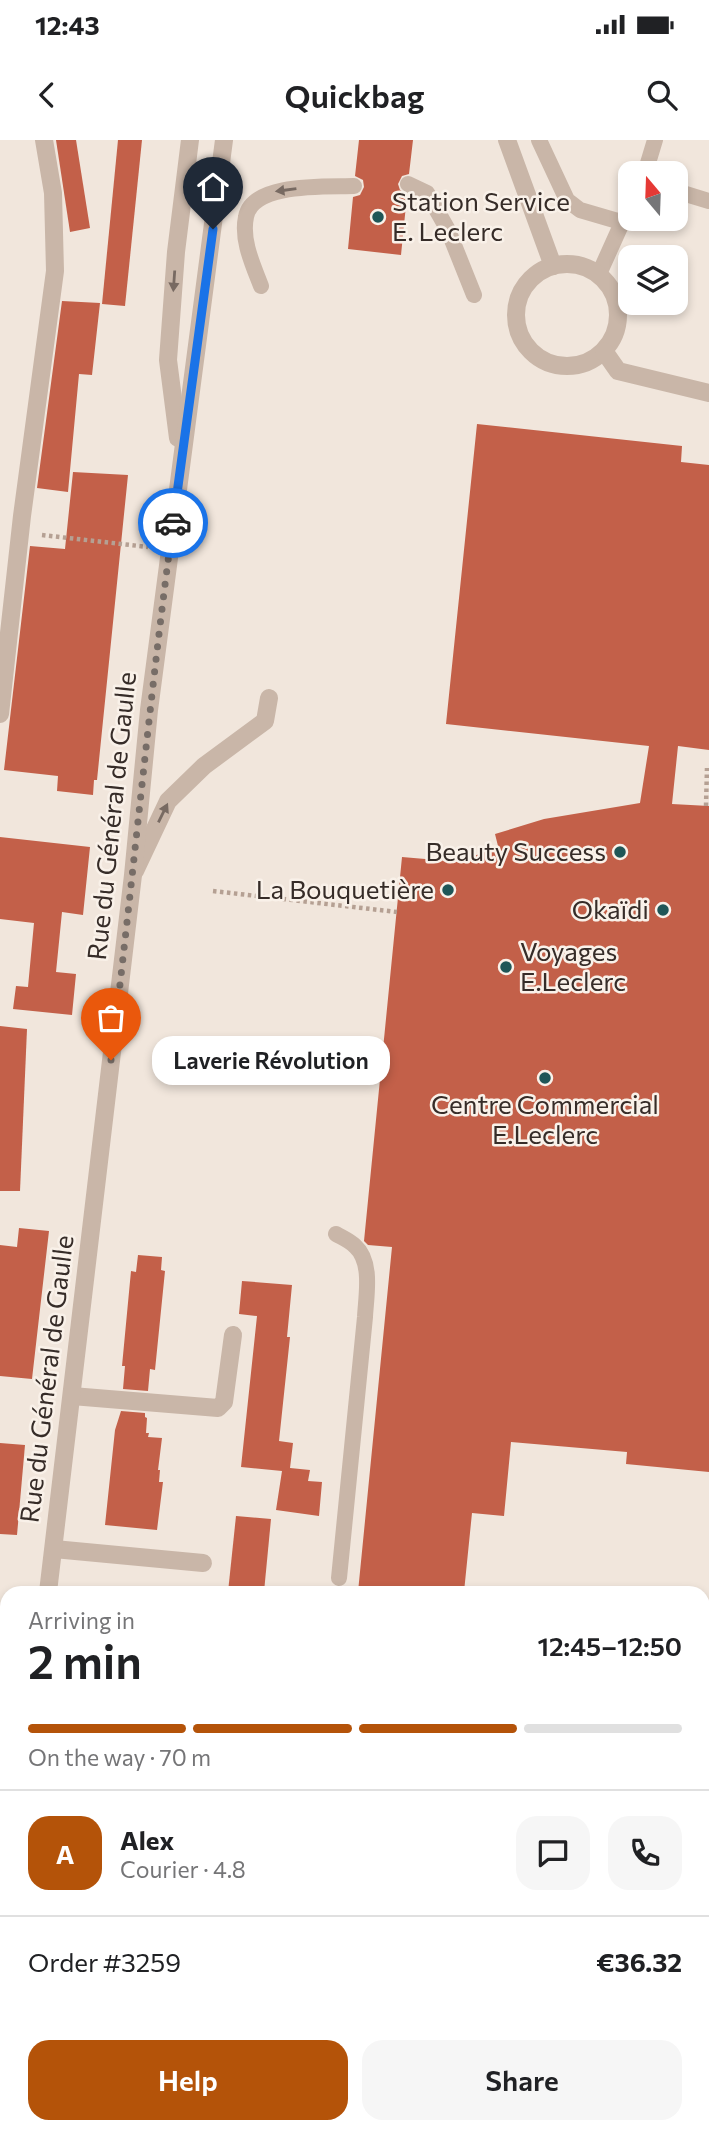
<!DOCTYPE html>
<html lang="en">
<head>
<meta charset="utf-8">
<style>
	:root { --surface:#fff; --page:#f6f6f6; --text:#202124; --muted:#757577; --line:#e0e0e0; --accent:#b45309 }
	body { margin:0; font-family:Commissioner,sans-serif; background:var(--page); color:var(--text); height:100vh; display:flex; flex-direction:column; font-size:26px; white-space:nowrap }
	* { box-sizing:border-box; margin:0 }
	p { font-size:23px; color:var(--muted) }
	.icon { flex:none; width:38px; height:38px; fill:none; stroke:currentColor; stroke-width:2; stroke-linecap:round; stroke-linejoin:round }
	.map { position:relative; flex:1; overflow:hidden }
	.sheet { position:absolute; left:0px; top:1446px; width:710px; height:548px; display:flex; flex-direction:column; background:var(--surface); border-radius:21px 21px 0 0; box-shadow:0 4px 10px #0003 }
	.sheet>* { flex:none }
	.needle { width:46px; rotate:341deg }
	.fabs { position:absolute; left:618px; top:21px; display:grid; gap:14px }
	.fabs a { display:grid; place-items:center; width:70px; height:70px; border-radius:14px; background:var(--surface); box-shadow:0 4px 10px #0003; font-size:35px }
	.pin { position:absolute; display:grid; place-items:center; width:60px; height:60px; color:#fff; margin:-72px -30px; border-radius:50% 50% 50% 0; rotate:-45deg; box-shadow:0 0 7px #0007 }
	.pin .icon { rotate:45deg }
	.courier { position:absolute; display:grid; place-items:center; width:70px; height:70px; margin:-35px; border:5px solid #1a73e8; border-radius:50%; background:#fff; color:#222; box-shadow:0 2px 9px #0007 }
	.bubble { position:absolute; height:49px; border-radius:21px; background:var(--surface); box-shadow:0 4px 10px #0003; font-size:23px; font-weight:600; line-height:49px; text-align:center }
	.overview em { font-style:normal; font-weight:600 }
	.overview div { display:flex; flex-direction:column-reverse }
	.overview { display:flex; align-items:center; justify-content:space-between; height:119px; padding:0 28px }
	h1 { font-size:46px; font-weight:600; line-height:52px }
	.bar { display:grid; grid-template-columns:repeat(4,1fr); gap:10px 7px; align-content:center; height:84px; padding:0 28px }
	.bar i { height:9px; border-radius:5px; background:var(--line) }
	.bar .on { background:var(--accent) }
	.bar p { grid-column:span 4 }
	.line { display:flex; align-items:center; gap:18px; padding:0 28px; border-top:2px solid var(--line) }
	.line div { flex:1 }
	.round { display:grid; place-items:center; flex:none; width:74px; height:74px; border-radius:21px; background:var(--page) }
	.cta { display:flex; gap:14px; margin-top:auto; padding:14px 28px }
	.cta a { flex:1; height:80px; border-radius:21px; background:var(--accent); color:#fff; font-size:28px; font-weight:600; line-height:80px; text-align:center }
	.cta a+a { background:var(--page); color:var(--text) }
	.status { display:flex; justify-content:space-between; align-items:center; height:49px; padding:0 35px; background:var(--surface); direction:ltr }
	.status svg { height:19px; fill:currentColor }
	header { display:flex; justify-content:space-between; align-items:center; height:91px; padding:0 28px; background:var(--surface); font-size:32px; font-weight:600 }
	.map>svg:first-child { display:block }
	.building { fill:#c36049 }
	.lines { fill:none; stroke-linecap:round; stroke-linejoin:round }
	.path { stroke:#b5a093; stroke-width:4.5; stroke-dasharray:3.5 3.5; stroke-linecap:butt }
	.service { stroke:#c9b6a8; stroke-width:16 }
	.minor { stroke:#c9b6a8; stroke-width:18 }
	.tertiary { stroke:#c9b6a8; stroke-width:18 }
	.oneway { fill:#786a62 }
	.done { stroke:#776d67; stroke-width:7; stroke-dasharray:0 12.6 }
	.route { stroke:#1a73e8; stroke-width:9 }
	.poi-dot { fill:#1f5657; stroke:#f9f1e9; stroke-width:2.5 }
	.labels { text-anchor:middle; stroke-width:5; stroke-linejoin:round; paint-order:stroke }
	.poi-label { font-size:26px; fill:#362c28; stroke:#f9f1e9; text-anchor:end }
	.street-label { font-size:26px; fill:#362c28; stroke:#f9f1e9 }
</style>
</head>
<body>
<div class="status"><b>12:43</b><svg viewBox="0 0 49 12"><path d="M0 12V9h3v3zM5 12V6h3v6zM10 12V3h3v9zM15 12V0h3v12zM26 1h20v11H26zM47 4h2v5h-2z"/></svg></div>
<header><svg class="icon" aria-label="back" viewBox="0 0 24 24"><path d="M15 5l-7 7 7 7"/></svg>Quickbag<svg class="icon" aria-label="search" viewBox="0 0 24 24"><circle cx="10" cy="10" r="6"/><path d="M15 15l6 6"/></svg></header>
<div class="map">
<svg width="709" height="1992" viewBox="0 0 709 1992">
	<rect width="100%" height="100%" fill="#f1e6dc"/>
	<g class="building">
		<path d="M56,0H76L90,88L70,92Z"/>
		<path d="M118,0H142L125,166L102,164Z"/>
		<path d="M359,0H413L409,34L402,36L398,44L400,50L407,55L401,115L348,109L353,57L360,55L364,47L363,40L355,36Z"/>
		<path d="M62,161L100,163L92,235L79,234L68,352L37,348Z"/>
		<path d="M477,284L682,306L681,322L709,325V610L678,606L672,664L709,666V1332L626,1324L627,1312L511,1302L504,1376L472,1373L464,1452H358L392,1107L368,1105L364,1101L402,717L460,722L498,706L495,694L544,679L640,663L649,606L446,584Z"/>
		<path d="M73,332L128,335L97,640H94L93,655L57,651L58,636L4,630L30,406L65,409Z"/>
		<path d="M0,697L90,707L83,775L62,772L56,832L76,834L72,875L13,869L16,846L28,847L34,783L0,779Z"/>
		<path d="M0,886L27,889L20,1051H0Z"/>
		<path d="M19,1088L49,1091L32,1239L0,1236V1105L17,1107Z"/>
		<path d="M138,1115L162,1117L161,1130L165,1131L155,1230L150,1229L148,1251L123,1249L125,1226H122L131,1131L136,1132Z"/>
		<path d="M242,1141L292,1145L287,1197H290L279,1301L293,1303L290,1328L310,1330L308,1341L322,1342L319,1376L276,1370L282,1331L241,1327L257,1176L239,1174Z"/>
		<path d="M121,1271L145,1273V1277L147,1278L146,1293H149L148,1297L162,1298L158,1330H160L159,1342H163L157,1390L105,1385L115,1290Z"/>
		<path d="M0,1303L25,1305L17,1395L0,1394Z"/>
		<path d="M236,1376L271,1379L264,1452H228Z"/>
	</g>
	<g class="lines">
		<g class="path">
			<path d="M42,395L148,407"/>
			<path d="M706,666L707,628"/>
			<path d="M213,751L397,772"/>
		</g>
		<g class="service">
			<path d="M539,0L567,60L580,70L621,82"/>
			<path d="M645,33L655,0"/>
			<path d="M408,44L427,53L448,90L474,155"/>
			<path d="M676,51L709,61"/>
			<path d="M599,134L630,65"/>
			<path d="M261,146C253,125 241,100 246,77C252,42 327,47 354,46"/>
			<path d="M336,1094C343,1098 350,1101 355,1106C373,1122 366,1156 365,1177L339,1438"/>
		</g>
		<g class="minor">
			<path d="M507,0L553,126"/>
			<circle cx="567" cy="175" r="51"/>
			<path d="M604,211L618,231L709,253"/>
			<path d="M0,574L22,376L55,131L53,53L44,0"/>
			<path d="M135,731L168,661L204,626L265,581L269,558"/>
			<path d="M72,1256L218,1268L224,1262L233,1195"/>
			<path d="M54,1409L203,1423"/>
			<path d="M0,1553L7,1558"/>
		</g>
		<g class="tertiary">
			<path d="M178,298L168,220L176,112L190,0"/>
			<path d="M48,1452L133,735L149,570L224,0"/>
			<path d="M0,1722L7,1691"/>
			<path d="M704,1824L709,1825"/>
		</g>
	</g>
	<defs><path id="oneway-solid" d="M-6-.8H1V-3.2L6.5 0L1 3.2V.8H-6Z" transform="scale(1.75)"/></defs>
	<g class="oneway">
		<use href="#oneway-solid" transform="translate(286 50) rotate(172)"/>
		<use href="#oneway-solid" transform="translate(174 141) rotate(94)"/>
		<use href="#oneway-solid" transform="translate(163 673) rotate(-64)"/>
	</g>
	<g class="lines">
		<path class="done" d="M111,920C133,741 149,562 173,383"/>
		<path class="route" d="M173,383L213,89"/>
	</g>
	<g class="poi-dot">
		<circle cx="378" cy="77" r="7"/>
		<circle cx="620" cy="712" r="7"/>
		<circle cx="448" cy="750" r="7"/>
		<circle cx="663" cy="770" r="7"/>
		<circle cx="506" cy="827" r="7"/>
		<circle cx="545" cy="938" r="7"/>
	</g>
	<g class="labels">
		<g class="poi-label">
			<text x="392" y="71" text-anchor="start">Station Service<tspan x="392" dy="30">E. Leclerc</tspan></text>
			<text x="606" y="721">Beauty Success</text>
			<text x="434" y="759">La Bouquetière</text>
			<text x="649" y="779">Okaïdi</text>
			<text x="520" y="821" text-anchor="start">Voyages<tspan x="520" dy="30">E.Leclerc</tspan></text>
			<text x="545" y="974" text-anchor="middle">Centre Commercial<tspan x="545" dy="30">E.Leclerc</tspan></text>
		</g>
		<g class="street-label">
			<text transform="translate(112 676) rotate(-84)" y="9">Rue du Général de Gaulle</text>
			<text transform="translate(47 1239) rotate(-83)" y="9">Rue du Général de Gaulle</text>
		</g>
	</g>
</svg>
<div class="fabs">
<a><svg class="needle" viewBox="-14 -14 28 28"><path d="M0-13l5 13h-10z" fill="#e53935"/><path d="M0 13l5-13h-10z" fill="#757577"/></svg></a>
<a><svg class="icon" aria-label="layers" viewBox="0 0 24 24"><path d="M12 4l9 5-9 5-9-5zM3 14l9 5 9-5"/></svg></a>
</div>
<div class="pin" style="left:111px;top:920px;background:#ea580c"><svg class="icon" aria-label="bag" viewBox="0 0 24 24"><path d="M5 8h14l-1 12H6zM9 8a3 3 0 0 1 6 0"/></svg></div>
<div class="pin" style="left:213px;top:89px;background:#1f2937"><svg class="icon" aria-label="home" viewBox="0 0 24 24"><path d="M3 11l9-7 9 7M6 9v11h12V9"/></svg></div>
<div class="courier" style="left:173px;top:383px"><svg class="icon" aria-label="car" viewBox="0 0 24 24"><path d="M5 17H2v-5l4-1 3-4h7l3 4 3 1v5h-3M9 17h6M6 11h13"/><circle cx="7" cy="17" r="2"/><circle cx="17" cy="17" r="2"/></svg></div>
<div class="bubble" style="left:152px;top:896px;width:238px">Laverie Révolution</div>
<section class="sheet">
<div class="overview"><div><h1>2 min</h1><p>Arriving in</p></div><em>12:45–12:50</em></div>
<div class="bar"><i class="on"></i><i class="on"></i><i class="on"></i><i></i><p>On the way · 70 m</p></div>
<div class="line" style="height:126px"><b class="round" style="background:var(--accent);color:#fff">A</b><div><b>Alex</b><p>Courier · 4.8</p></div><a class="round"><svg class="icon" aria-label="chat" viewBox="0 0 24 24"><path d="M4 5h16v11H9l-5 4z"/></svg></a><a class="round"><svg class="icon" aria-label="phone" viewBox="0 0 24 24"><path d="M5 4h4l2 5-3 2q2 4 5 5l2-3 5 2v4C11 20 4 13 5 4z"/></svg></a></div>
<div class="line" style="height:91px"><div>Order #3259</div><b>€36.32</b></div>
<div class="cta"><a>Help</a><a>Share</a></div>
</section>
</div>
</body>
</html>
